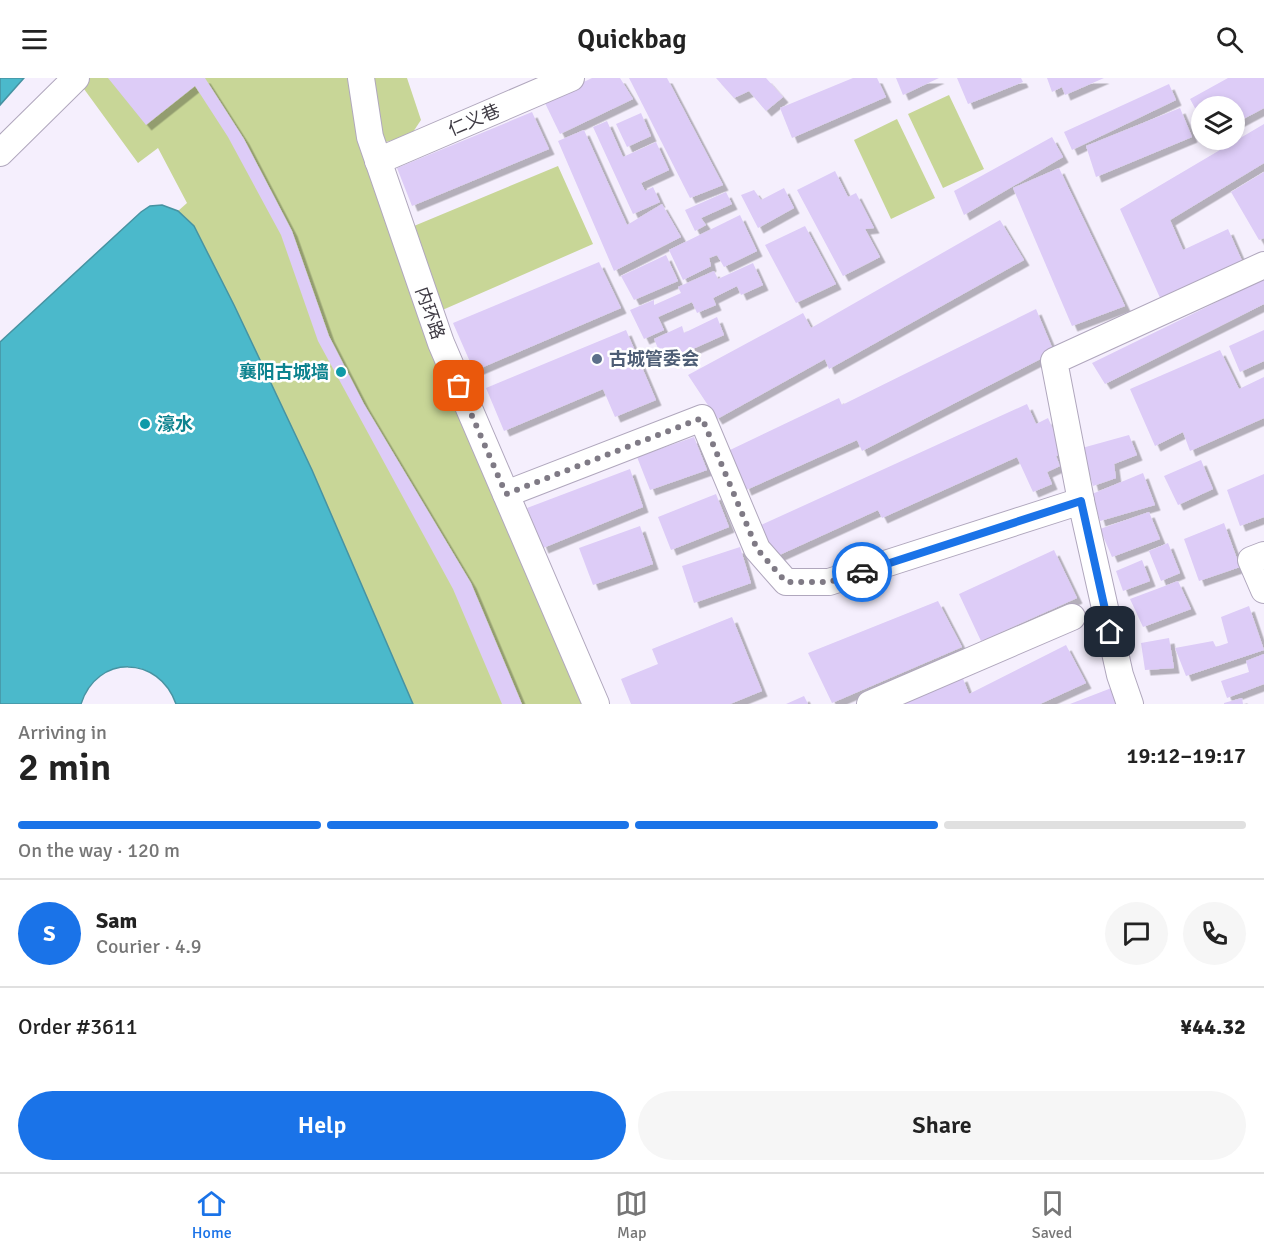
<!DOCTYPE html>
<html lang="en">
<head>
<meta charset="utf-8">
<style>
	:root { --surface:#fff; --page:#f6f6f6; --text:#222; --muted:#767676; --line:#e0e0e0; --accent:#1a73e8 }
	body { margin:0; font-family:Signika,"Noto Sans SC",sans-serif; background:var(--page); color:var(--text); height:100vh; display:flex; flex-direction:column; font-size:22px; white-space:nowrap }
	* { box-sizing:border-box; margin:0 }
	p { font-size:20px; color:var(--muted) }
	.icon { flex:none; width:33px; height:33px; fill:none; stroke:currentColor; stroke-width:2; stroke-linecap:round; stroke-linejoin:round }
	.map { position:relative; height:626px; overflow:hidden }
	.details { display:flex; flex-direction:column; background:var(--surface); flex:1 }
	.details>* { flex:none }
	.tools { position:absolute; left:1191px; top:18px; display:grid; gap:12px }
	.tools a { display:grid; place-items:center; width:54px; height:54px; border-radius:50%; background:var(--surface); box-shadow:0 3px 9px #0003; font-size:30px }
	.pin { position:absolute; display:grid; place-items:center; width:51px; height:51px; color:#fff; margin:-26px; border-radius:12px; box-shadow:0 3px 9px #0006 }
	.courier { position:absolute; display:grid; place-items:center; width:60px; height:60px; margin:-30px; border:4px solid #1a73e8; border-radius:50%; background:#fff; color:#222; box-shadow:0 2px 8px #0007 }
	.overview em { font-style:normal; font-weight:600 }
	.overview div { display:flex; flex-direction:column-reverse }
	.overview { display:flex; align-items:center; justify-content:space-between; height:102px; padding:0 18px }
	h1 { font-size:39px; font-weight:600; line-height:45px }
	.bar { display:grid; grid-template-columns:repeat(4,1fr); gap:9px 6px; align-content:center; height:72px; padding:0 18px }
	.bar i { height:8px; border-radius:4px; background:var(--line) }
	.bar .current { background:var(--accent) }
	.bar p { grid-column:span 4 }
	.line { display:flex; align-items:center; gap:15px; padding:0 18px; border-top:2px solid var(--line) }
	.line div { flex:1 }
	.round { display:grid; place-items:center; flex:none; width:63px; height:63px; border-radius:32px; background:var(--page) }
	.button { display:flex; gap:12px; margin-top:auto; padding:12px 18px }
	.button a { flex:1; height:69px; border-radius:36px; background:var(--accent); color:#fff; font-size:24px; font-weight:600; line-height:69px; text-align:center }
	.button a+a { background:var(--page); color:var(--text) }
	header { display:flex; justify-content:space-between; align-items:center; height:78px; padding:0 18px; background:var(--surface); font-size:27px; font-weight:600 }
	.tab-bar { display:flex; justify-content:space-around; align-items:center; height:84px; border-top:2px solid var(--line); background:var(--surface); font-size:16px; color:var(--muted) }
	.tab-bar a { display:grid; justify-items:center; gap:3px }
	.tab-bar .current { color:var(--accent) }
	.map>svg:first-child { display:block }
	.green { fill:#c8d697 }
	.water { fill:#4bb9cb; stroke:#4793a2; stroke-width:1.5 }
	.building { fill:#ddccf7; filter:url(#shadow) }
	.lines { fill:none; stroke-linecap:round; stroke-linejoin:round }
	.minor-casing { stroke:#b0a7bd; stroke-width:28 }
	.minor { stroke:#fff; stroke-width:26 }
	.done { stroke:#7f7a85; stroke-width:6; stroke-dasharray:0 10.8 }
	.route { stroke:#1a73e8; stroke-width:8 }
	.service-dot { fill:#5c6f8a; stroke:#fff; stroke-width:2 }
	.culture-dot { fill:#0f9aa8; stroke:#fff; stroke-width:2 }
	.labels { text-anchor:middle; stroke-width:5; stroke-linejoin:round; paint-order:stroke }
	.street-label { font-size:18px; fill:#3f3b44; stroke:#fff }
	.service-label { font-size:18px; font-weight:bold; fill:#4e5e75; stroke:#fff; text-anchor:start }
	.culture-label { font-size:18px; font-weight:bold; fill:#0d838f; stroke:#fff; text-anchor:end }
</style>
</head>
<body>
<header><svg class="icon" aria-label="menu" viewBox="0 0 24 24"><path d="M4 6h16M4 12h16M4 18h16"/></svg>Quickbag<svg class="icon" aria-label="search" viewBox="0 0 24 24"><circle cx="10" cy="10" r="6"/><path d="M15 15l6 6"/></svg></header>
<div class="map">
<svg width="1264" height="626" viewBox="0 0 1264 626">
	<defs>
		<filter id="shadow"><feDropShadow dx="5.5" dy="5.5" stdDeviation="0" flood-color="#0004"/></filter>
	</defs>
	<rect width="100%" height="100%" fill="#f5effd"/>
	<g class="green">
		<path d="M76,0H361L402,153L558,88L593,166L431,237L596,626H413L312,392L234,227L194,148L178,133L187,125L158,70L138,85Z"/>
		<path d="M372,0H407L421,42L411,57L386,64L378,55Z"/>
		<path d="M949,17L984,91L943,110L908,36Z"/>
		<path d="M897,41L935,120L891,141L854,62Z"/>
	</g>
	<g class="water">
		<path d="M0,0H24L0,27Z"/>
		<path d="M162,127L178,133L194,148L234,227L312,392L413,626H176C159,577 97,576 81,626H0V264L141,134L150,128Z"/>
	</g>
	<g class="building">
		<path d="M108,0H205L244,61L292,153L329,258L364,326L471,505L522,626H502L453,511L318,263L281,157L228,59L195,8L146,47Z"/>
		<path d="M592,0H620L633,21L560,56L544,23Z"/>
		<path d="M629,0H667L723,107L690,120Z"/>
		<path d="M716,0H766L783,19L766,33L749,13L734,20Z"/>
		<path d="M853,0H877L886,19L792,60L780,30Z"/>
		<path d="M896,0H939L903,17Z"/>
		<path d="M957,0H1021L1023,4L968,26Z"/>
		<path d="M1047,0H1104L1065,17L1062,9L1052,14Z"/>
		<path d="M1228,0H1264V30L1234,46V28H1202V43L1190,21Z"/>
		<path d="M1169,6L1176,22L1072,72L1064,54Z"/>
		<path d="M1180,30L1192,59L1096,99L1086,68Z"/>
		<path d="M532,34L549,71L412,128L397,90Z"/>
		<path d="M641,35L651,58L627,69L616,46Z"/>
		<path d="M607,43L623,79L656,64L669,92L641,105L645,113L653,109L660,124L633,136L593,49Z"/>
		<path d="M1264,46V85L1170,142L1183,172L1228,151L1243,185L1161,222L1120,131Z"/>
		<path d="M584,52L627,147L662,126L681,159L614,193L558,63Z"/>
		<path d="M1052,59L1063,79L964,137L954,113Z"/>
		<path d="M1059,90L1125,228L1072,248L1013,110Z"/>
		<path d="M835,93L848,119L856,115L874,150L865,151L880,179L843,198L797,112Z"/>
		<path d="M1264,94V160L1259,162L1231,114Z"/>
		<path d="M784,110L794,130L758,150L741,117L754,112L761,122Z"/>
		<path d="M726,114L732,126L701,140L706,147L695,153L685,132Z"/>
		<path d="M740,137L757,173L724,189L717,177L709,180L711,188L683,202L669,172Z"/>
		<path d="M1000,142L1024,182L829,291L825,281L717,341L688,297L803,235L811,250Z"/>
		<path d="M805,148L836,206L796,225L765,167Z"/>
		<path d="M666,177L678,203L634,222L621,198Z"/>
		<path d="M599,184L621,230L474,293L453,245Z"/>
		<path d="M753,185L763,207L741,217L737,208L713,220L716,227L697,235L692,224L658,239L664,252L644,261L630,232L654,222V227L681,215L678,209L714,193L718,201Z"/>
		<path d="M1264,201V226L1105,306L1092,285Z"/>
		<path d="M1036,231L1054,274L862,373L857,362L746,412L730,372L839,320L842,327Z"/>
		<path d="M717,239L724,257L664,284L654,261L682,248L684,255Z"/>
		<path d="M626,252L656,322L615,339L603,311L504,353L486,310Z"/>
		<path d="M1264,252V283L1240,294L1229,268Z"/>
		<path d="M1220,272L1239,311L1264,299V340L1190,373L1183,354L1155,368L1130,311Z"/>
		<path d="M1027,326L1036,346L1048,340L1064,375L1056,378L1060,388L1047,394L1052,406L1033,414L1017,379L882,440L878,432L775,479L761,447Z"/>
		<path d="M1129,357L1137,377L1114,386L1116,400L1093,408L1082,370Z"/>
		<path d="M694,359L707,392L650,412L637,379Z"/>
		<path d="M1201,382L1213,411L1178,427L1164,398Z"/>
		<path d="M630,391L643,429L543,470L527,430Z"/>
		<path d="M1143,395L1155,427L1100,443L1092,416Z"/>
		<path d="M1264,396V439L1240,448L1227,412Z"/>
		<path d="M716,416L729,449L671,472L658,439Z"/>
		<path d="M1149,434L1160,461L1112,479L1100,451Z"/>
		<path d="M1224,445L1240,489L1199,503L1184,461Z"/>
		<path d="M640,448L653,486L593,507L579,470Z"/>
		<path d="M1168,465L1180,495L1161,503L1149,473Z"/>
		<path d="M740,469L751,505L694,525L682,488Z"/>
		<path d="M1054,472L1077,520L981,563L959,516Z"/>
		<path d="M1142,482L1150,503L1123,513L1116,493Z"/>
		<path d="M1178,503L1191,531L1143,549L1130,521Z"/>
		<path d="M938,523L962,569L832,625L808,575Z"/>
		<path d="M1249,528L1264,572L1186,598L1175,570L1213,563L1216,569L1228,565L1221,539Z"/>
		<path d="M732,539L762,613L730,626H631L621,601L658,586L652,571Z"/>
		<path d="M1169,560L1174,590L1145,592L1141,565Z"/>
		<path d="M1066,567L1086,605L1040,626H898L962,598L969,616Z"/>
		<path d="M1264,576V606L1227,620L1221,603L1249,594L1246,583Z"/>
		<path d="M1114,609L1118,626H1070Z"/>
		<path d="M804,618L808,626H786Z"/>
		<path d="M1242,620L1243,626H1224V625Z"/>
	</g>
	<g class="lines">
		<defs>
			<g id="minor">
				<path d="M361,0L370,59L441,265L596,626"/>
				<path d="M0,75L76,0"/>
				<path d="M378,83L571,0"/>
				<path d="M506,416L702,340L757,471L786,504H829L1081,423L1120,597L1130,626"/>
				<path d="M1081,423L1054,283L1264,187"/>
				<path d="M1264,477L1251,482L1264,512"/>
				<path d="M870,626L1072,539"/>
			</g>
		</defs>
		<use href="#minor" class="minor-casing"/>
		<use href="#minor" class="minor"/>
	</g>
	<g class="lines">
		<path class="done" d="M459,308L506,416L702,340L757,471L786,504H829L862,494"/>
		<path class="route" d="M862,494L1081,423L1110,554"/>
	</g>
	<circle class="service-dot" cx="597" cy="281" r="6"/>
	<g class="culture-dot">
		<circle cx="341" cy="294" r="6"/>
		<circle cx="145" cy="346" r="6"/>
	</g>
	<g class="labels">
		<g class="street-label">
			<text transform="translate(474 42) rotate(-23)" y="6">仁义巷</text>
			<text transform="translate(430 235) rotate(71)" y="6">内环路</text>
		</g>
		<g class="service-label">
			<text x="609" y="287">古城管委会</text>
		</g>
		<g class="culture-label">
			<text x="329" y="300">襄阳古城墙</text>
			<text x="157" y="352" text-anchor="start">濠水</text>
		</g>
	</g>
</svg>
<div class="tools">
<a><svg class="icon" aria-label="layers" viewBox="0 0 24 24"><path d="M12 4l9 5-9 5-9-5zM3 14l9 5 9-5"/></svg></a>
</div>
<div class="pin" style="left:459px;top:308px;background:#ea580c"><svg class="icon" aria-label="bag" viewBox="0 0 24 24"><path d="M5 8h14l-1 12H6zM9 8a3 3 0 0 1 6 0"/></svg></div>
<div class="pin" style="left:1110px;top:554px;background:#1f2937"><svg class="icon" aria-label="home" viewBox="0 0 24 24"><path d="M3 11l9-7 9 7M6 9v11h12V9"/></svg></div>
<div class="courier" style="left:862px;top:494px"><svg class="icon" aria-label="car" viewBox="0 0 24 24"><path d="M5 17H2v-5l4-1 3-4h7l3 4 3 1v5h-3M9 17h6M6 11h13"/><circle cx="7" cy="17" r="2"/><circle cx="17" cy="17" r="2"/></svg></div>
</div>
<section class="details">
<div class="overview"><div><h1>2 min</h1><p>Arriving in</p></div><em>19:12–19:17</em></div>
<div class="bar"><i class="current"></i><i class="current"></i><i class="current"></i><i></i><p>On the way · 120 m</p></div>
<div class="line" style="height:108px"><b class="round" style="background:var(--accent);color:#fff">S</b><div><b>Sam</b><p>Courier · 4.9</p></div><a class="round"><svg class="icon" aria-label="chat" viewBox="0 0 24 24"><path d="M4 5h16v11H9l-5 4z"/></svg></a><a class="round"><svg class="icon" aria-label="phone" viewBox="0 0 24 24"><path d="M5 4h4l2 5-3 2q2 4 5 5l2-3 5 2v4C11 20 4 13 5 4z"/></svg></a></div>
<div class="line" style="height:78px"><div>Order #3611</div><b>¥44.32</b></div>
<div class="button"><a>Help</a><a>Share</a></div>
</section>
<nav class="tab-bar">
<a class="current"><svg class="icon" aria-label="home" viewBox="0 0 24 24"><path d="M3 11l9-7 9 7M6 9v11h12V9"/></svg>Home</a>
<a><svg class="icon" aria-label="map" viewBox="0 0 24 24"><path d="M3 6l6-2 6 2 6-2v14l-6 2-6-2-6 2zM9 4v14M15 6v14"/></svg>Map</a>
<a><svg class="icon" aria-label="saved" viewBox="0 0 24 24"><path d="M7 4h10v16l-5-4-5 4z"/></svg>Saved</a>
</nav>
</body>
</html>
